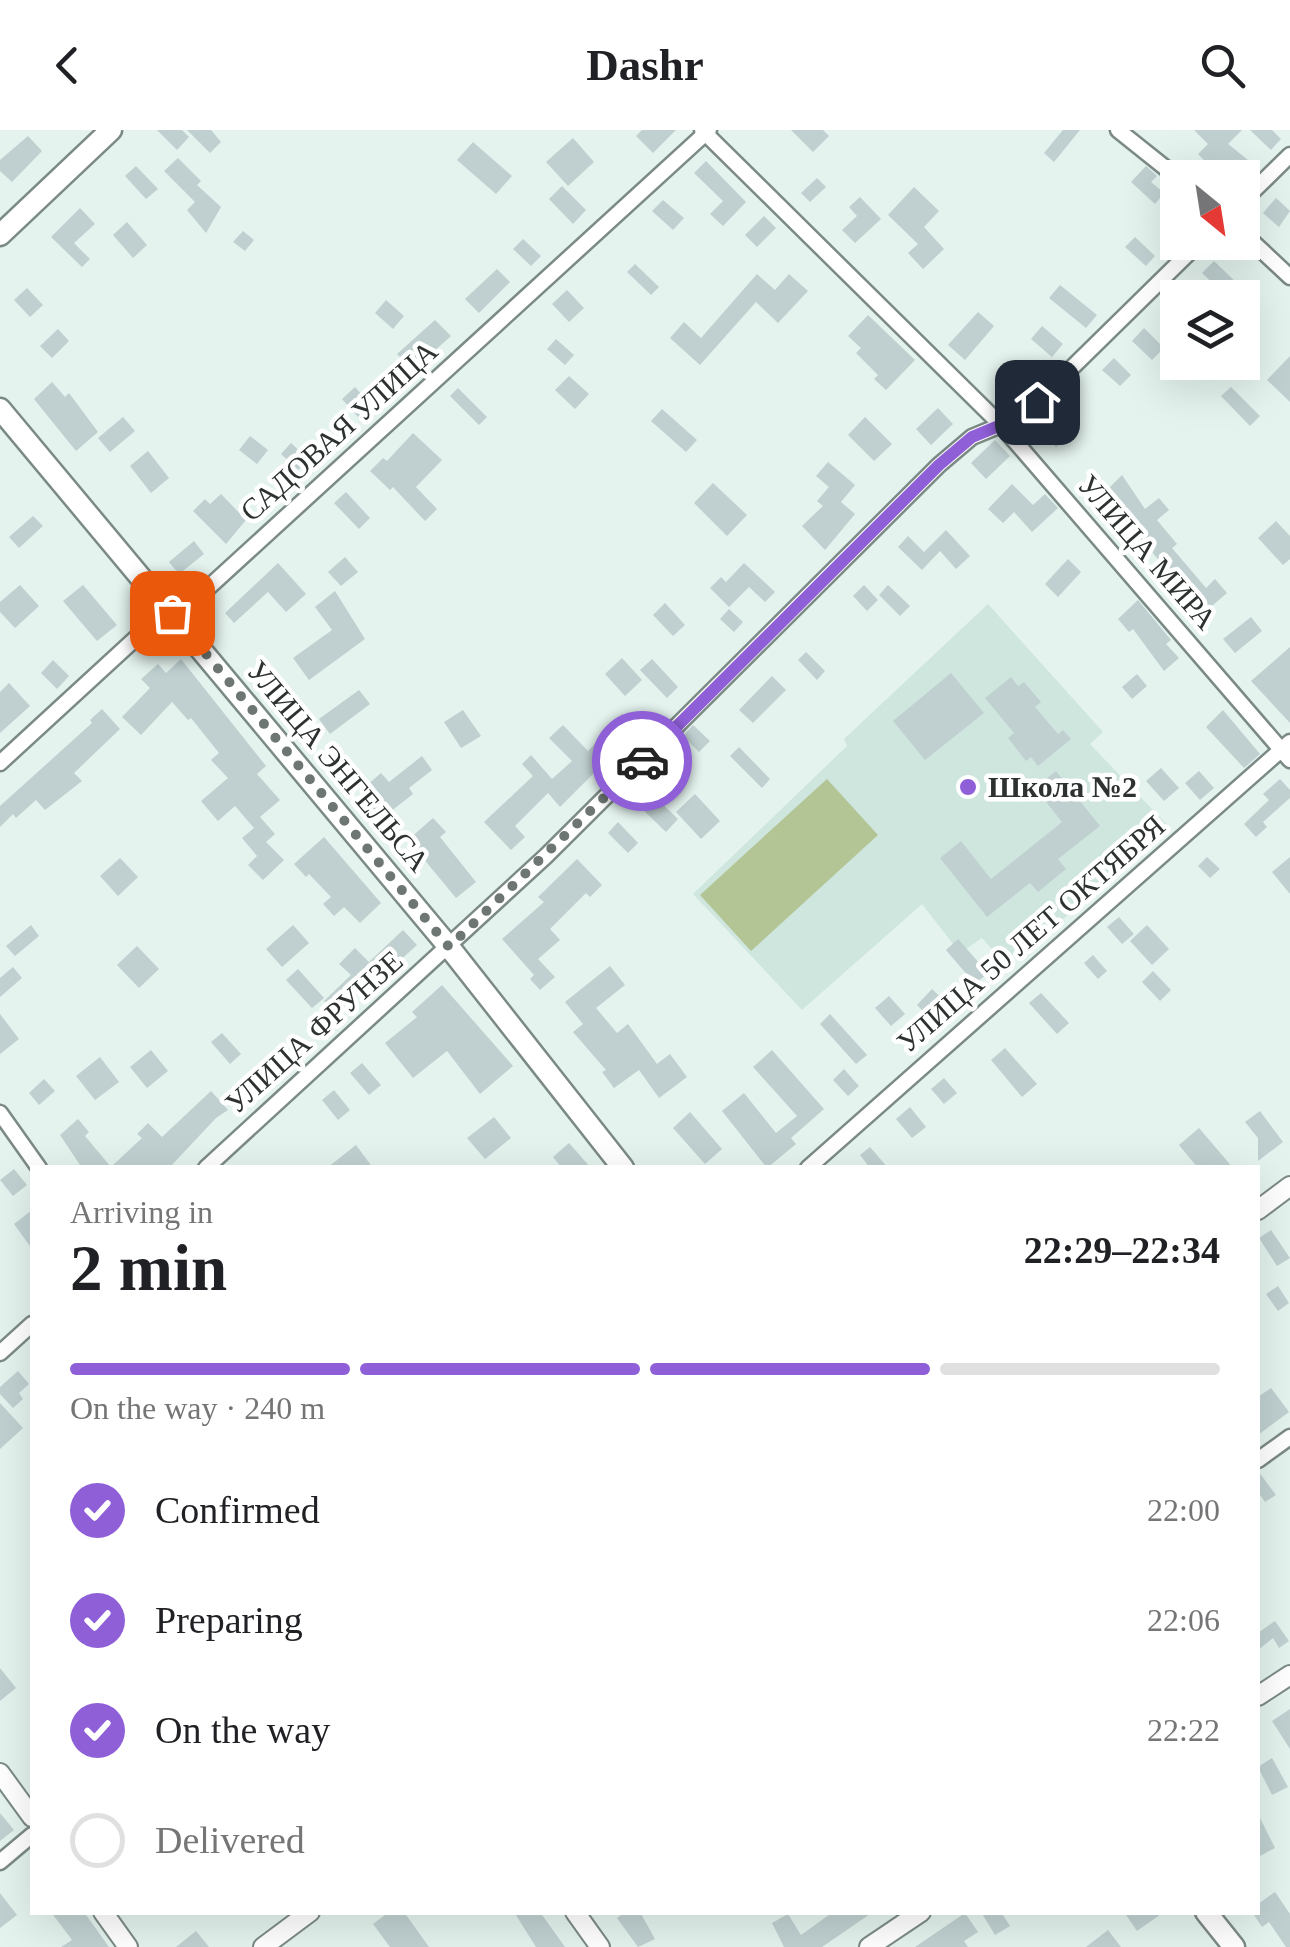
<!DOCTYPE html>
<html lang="en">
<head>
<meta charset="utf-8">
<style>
	:root { --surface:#fff; --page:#f6f6f6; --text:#202124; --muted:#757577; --line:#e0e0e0; --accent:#8f5fd8 }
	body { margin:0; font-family:Georgia,serif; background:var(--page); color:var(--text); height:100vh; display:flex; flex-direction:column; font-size:38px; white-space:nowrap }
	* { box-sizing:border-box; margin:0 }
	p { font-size:32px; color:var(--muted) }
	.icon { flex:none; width:55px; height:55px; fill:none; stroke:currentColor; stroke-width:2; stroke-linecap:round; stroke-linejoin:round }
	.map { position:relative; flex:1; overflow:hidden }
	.panel { position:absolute; left:30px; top:1035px; width:1230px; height:750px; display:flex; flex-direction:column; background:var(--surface); border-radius:0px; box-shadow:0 10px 40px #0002 }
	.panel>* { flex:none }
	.needle { width:65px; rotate:150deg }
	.tools { position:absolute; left:1160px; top:30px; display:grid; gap:20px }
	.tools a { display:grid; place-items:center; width:100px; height:100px; border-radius:0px; background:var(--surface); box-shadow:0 10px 40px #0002; font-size:50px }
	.pin { position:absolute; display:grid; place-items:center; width:85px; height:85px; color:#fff; margin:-42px; border-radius:20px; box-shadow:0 5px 15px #0006 }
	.courier { position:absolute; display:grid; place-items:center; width:100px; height:100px; margin:-50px; border:8px solid #8f5fd8; border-radius:50%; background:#fff; color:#222; box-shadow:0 2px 12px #0007 }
	.head em { font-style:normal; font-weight:700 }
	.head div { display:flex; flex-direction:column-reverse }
	.head { display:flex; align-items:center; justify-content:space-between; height:170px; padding:0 40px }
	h1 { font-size:65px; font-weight:700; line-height:75px }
	.bar { display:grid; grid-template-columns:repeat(4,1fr); gap:15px 10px; align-content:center; height:120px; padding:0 40px }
	.bar i { height:12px; border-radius:8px; background:var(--line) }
	.bar .selected { background:var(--accent) }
	.bar p { grid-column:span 4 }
	ol { padding:0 40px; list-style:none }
	li { display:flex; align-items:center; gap:30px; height:110px }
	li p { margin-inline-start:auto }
	li .icon { padding:10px; border-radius:50%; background:var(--accent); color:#fff; stroke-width:4 }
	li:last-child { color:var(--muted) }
	li i { width:55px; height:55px; border:5px solid var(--line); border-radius:50% }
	header { display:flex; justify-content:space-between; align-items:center; height:130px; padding:0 40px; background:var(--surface); font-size:45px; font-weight:700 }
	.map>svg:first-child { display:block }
	.built { fill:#cfe6df }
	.green { fill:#b3c595 }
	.building { fill:#c0d0d0 }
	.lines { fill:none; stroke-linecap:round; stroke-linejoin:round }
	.minor-casing { stroke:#7c8a86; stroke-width:19 }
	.tertiary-casing { stroke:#7c8a86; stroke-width:22 }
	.secondary-casing { stroke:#7c8a86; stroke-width:25 }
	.minor { stroke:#fff; stroke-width:14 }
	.tertiary { stroke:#fff; stroke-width:18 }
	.secondary { stroke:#fff; stroke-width:20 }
	.done { stroke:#6d7672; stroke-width:10; stroke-dasharray:0 18 }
	.route { stroke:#8f5fd8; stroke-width:12 }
	.poi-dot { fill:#8f5fd8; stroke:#fff; stroke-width:4 }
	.labels { text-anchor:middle; stroke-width:9; stroke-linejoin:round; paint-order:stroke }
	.street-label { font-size:30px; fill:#2d3230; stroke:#fff }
	.poi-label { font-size:30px; font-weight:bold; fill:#2d3230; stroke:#fff; text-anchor:start }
</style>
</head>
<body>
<header><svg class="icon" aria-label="back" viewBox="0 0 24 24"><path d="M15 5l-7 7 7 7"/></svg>Dashr<svg class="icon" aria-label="search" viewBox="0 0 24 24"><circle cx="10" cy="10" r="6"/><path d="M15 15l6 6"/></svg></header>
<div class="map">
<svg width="1290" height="1817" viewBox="0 0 1290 1817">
	<rect width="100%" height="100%" fill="#e4f3ee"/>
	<path class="built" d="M988,474L1103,602L1090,614L1171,699L1007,836L982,808L960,823L922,774L802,880L693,764L847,616L844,609Z"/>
	<path class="green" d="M827,649L878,705L751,821L700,765Z"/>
	<g class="building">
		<path d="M157,0H182L189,7L177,20Z"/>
		<path d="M187,0H211L221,12L210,23Z"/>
		<path d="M642,0H676L653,23L636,6Z"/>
		<path d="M791,0H823L829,6L813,22Z"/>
		<path d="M1063,0H1080L1054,32L1044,23Z"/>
		<path d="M1194,0H1242L1228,14L1253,34L1241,48H1221L1198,24L1208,14Z"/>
		<path d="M1250,0H1272L1281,9L1271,20Z"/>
		<path d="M28,6L42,21L12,52L0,41V30Z"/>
		<path d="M573,8L594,32L568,56L546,32Z"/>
		<path d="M473,12L512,46L496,64L457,30Z"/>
		<path d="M178,28L201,51L197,55L221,77L206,103L187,80L195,72L164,41Z"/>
		<path d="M706,31L746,72L723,96L710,84L723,71L694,43Z"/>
		<path d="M136,36L158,59L146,69L125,46Z"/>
		<path d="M1146,36L1157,46L1151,52L1164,63L1155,74L1131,52Z"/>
		<path d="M817,48L826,57L810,72L801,63Z"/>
		<path d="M562,56L586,80L573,94L549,69Z"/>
		<path d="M914,57L939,81L924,97L944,119L923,139L908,123L918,114L888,85Z"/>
		<path d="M860,67L881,89L855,113L842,100L857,86L849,77Z"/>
		<path d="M1276,68L1290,81L1279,97L1263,83Z"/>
		<path d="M663,70L684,88L673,100L652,81Z"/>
		<path d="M80,78L95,94L74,113L90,129L82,137L51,107Z"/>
		<path d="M764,86L776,98L757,117L745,105Z"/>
		<path d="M127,92L147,115L133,128L113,105Z"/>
		<path d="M243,101L254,110L245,121L233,112Z"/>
		<path d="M1135,107L1155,126L1146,136L1125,117Z"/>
		<path d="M523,109L541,126L531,136L513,119Z"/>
		<path d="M1214,131L1243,159L1234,168H1228L1202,143Z"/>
		<path d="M635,134L659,157L651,165L627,142Z"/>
		<path d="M497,139L510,152L479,183L465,169Z"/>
		<path d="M757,144L775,160L789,144L808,161L778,193L756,172L700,235L670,208L684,192L701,208Z"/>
		<path d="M1060,155L1097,185L1086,198L1049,168Z"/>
		<path d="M27,158L43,175L30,187L14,170Z"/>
		<path d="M567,160L584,178L569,192L552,174Z"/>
		<path d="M1178,166V194L1164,180Z"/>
		<path d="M386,170L404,186L393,199L375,183Z"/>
		<path d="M978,182L994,196L965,230L948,215Z"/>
		<path d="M868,185L915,230L886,260L874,249L878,245L856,223L861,218L848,206Z"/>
		<path d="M435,190L451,206L413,240L397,224Z"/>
		<path d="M1042,196L1063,214L1052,227L1031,209Z"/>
		<path d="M1144,198L1164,218L1152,230L1132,211Z"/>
		<path d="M58,199L69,211L52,228L40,216Z"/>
		<path d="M556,209L574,225L565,235L547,219Z"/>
		<path d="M1290,226V272L1267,250Z"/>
		<path d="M1114,228L1131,245L1120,256L1102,240Z"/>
		<path d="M1021,238L1033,249L1011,271L999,259Z"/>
		<path d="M569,246L589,264L575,279L555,260Z"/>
		<path d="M52,252L65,267L69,263L98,302L76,321L34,269Z"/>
		<path d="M355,257L371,275L358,287L342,269Z"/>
		<path d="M1231,257L1260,286L1250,296L1221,266Z"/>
		<path d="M458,258L487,287L479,295L450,266Z"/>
		<path d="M938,278L953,294L931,315L916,299Z"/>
		<path d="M662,279L697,310L686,322L651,291Z"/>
		<path d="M123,287L135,301L110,322L98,308Z"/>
		<path d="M865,287L892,314L874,331L848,305Z"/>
		<path d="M1050,291L1066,307L1056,317L1041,301Z"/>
		<path d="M413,303L442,330L416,357L437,379L425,391L393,357L390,360L370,341L383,328L387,331Z"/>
		<path d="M250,306L268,320L257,334L239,320Z"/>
		<path d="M995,310L1010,326L986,349L971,333Z"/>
		<path d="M291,313L308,329L298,340L281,324Z"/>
		<path d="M148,321L169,348L151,363L130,336Z"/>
		<path d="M828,332L855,355L841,372L855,384L825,420L802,396L823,376L817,371L829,357L816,346Z"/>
		<path d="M1122,345L1145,379L1159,368L1169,380L1157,390L1177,414L1172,418L1206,458L1215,449L1227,463L1206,481L1185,456L1179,461L1169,450L1173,447L1103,364Z"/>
		<path d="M713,353L747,385L727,406L694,373Z"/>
		<path d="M1012,354L1033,375L1045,364L1058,378L1032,402L1014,382L1003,393L988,379Z"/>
		<path d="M346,362L370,388L359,399L334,373Z"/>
		<path d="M221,364L246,390L226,414L193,381L205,369L210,374Z"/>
		<path d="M33,386L43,396L19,418L9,407Z"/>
		<path d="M1276,391L1290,406V429L1283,435L1258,408Z"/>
		<path d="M946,400L970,426L956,439L940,421L922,440L898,417L908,406L924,422Z"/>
		<path d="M194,411L204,424L179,444L169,432Z"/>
		<path d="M345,427L358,442L341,456L328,442Z"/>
		<path d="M1068,429L1081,442L1058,467L1045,454Z"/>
		<path d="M278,433L306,464L286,482L268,462L234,493L225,483Z"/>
		<path d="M744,433L775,462L765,472L749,457L729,477L710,458L721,447L726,452Z"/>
		<path d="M20,455L39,476L15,498L0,482V472Z"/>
		<path d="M83,455L117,495L97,511L63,471Z"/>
		<path d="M864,455L878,470L867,481L853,466Z"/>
		<path d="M888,455L910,476L900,486L879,465Z"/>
		<path d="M335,461L365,509L309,550L293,528L332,500L315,477Z"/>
		<path d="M1138,470L1171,510L1166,514L1179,528L1164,541L1133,499L1129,502L1118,489Z"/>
		<path d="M665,473L685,495L673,506L653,485Z"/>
		<path d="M729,479L743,492L734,502L720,489Z"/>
		<path d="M1251,487L1262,501L1235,523L1223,509Z"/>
		<path d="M1290,517V593L1251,551Z"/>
		<path d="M806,522L825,541L817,550L798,530Z"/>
		<path d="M622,528L642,550L625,566L605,544Z"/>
		<path d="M181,529L266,636L257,644L280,670L260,687L275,704L266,712L284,730L263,750L248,735L257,726L242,708L254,698L235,676L218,691L201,671L228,648L211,630L219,623L191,588L188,590L172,572L141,605L122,587L150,558L141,549L158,534L166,543Z"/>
		<path d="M652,529L678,557L667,568L640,540Z"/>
		<path d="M53,530L69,546L57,559L41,543Z"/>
		<path d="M951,543L984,583L925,630L893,591Z"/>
		<path d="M1137,544L1147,556L1132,569L1122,557Z"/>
		<path d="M772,546L786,560L753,593L739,580Z"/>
		<path d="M1011,547L1018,556L1024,552L1041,572L1035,577L1058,604L1063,600L1071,609L1038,636L1031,627L1026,631L1008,608L1014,603L985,568Z"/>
		<path d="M9,553L30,576L0,603V562Z"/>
		<path d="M359,560L370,574L330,604L319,589Z"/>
		<path d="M102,579L120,599L74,643L82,651L45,680L36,670L16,688L13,684L0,697V676L92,593L90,590Z"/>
		<path d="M463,580L481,606L461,618L444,592Z"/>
		<path d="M1223,580L1260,624L1244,638L1206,597Z"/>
		<path d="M622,584L640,600L623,618L625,620L606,639L602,635L560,677L548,663L515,696L525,707L511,720L484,692L533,646L522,634L531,625L552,649L572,631L549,608L563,595L588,621Z"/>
		<path d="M693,595L710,611L699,622L683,606Z"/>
		<path d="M739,617L770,649L762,658L730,626Z"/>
		<path d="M422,626L432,640L409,658L413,664L381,689L370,675L376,670L365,657L381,643L389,652Z"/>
		<path d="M1161,638L1179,658L1164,671L1146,651Z"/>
		<path d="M1056,641L1100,696L1058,729L1066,739L1038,762L1030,753L987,787L940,728L961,711L991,749L1062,692L1035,658Z"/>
		<path d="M1199,641L1214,658L1200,670L1185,653Z"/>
		<path d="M1280,649L1290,660V668L1263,692L1267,697L1256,707L1244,694L1269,670L1263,664Z"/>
		<path d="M652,664L678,689L666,702L640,677Z"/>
		<path d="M695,664L720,691L701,709L676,682Z"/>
		<path d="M433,688L446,702L440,707L476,752L456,768L408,710Z"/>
		<path d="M618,692L638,713L628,723L608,703Z"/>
		<path d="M324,707L381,773L360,793L344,777L334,786L323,774L331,767L309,744L306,747L294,734Z"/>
		<path d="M1207,727L1220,739L1210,748L1198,736Z"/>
		<path d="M1290,727V764L1272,742Z"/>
		<path d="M120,728L138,747L118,766L100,746Z"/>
		<path d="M577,729L602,755L590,767L586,763L550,799L560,810L538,829L555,847L540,860L530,849L534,845L502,809L544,772L538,767Z"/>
		<path d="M1119,787L1134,804L1122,814L1107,797Z"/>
		<path d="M31,795L39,806L15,826L6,816Z"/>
		<path d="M293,795L309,813L282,837L266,819Z"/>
		<path d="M1147,795L1169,819L1152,835L1130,811Z"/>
		<path d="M403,800L417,815L366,861L364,858L338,884L324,871L351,845L339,834L355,818L369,832Z"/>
		<path d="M958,809L988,843L975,854L946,820Z"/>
		<path d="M137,816L159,839L139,858L117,835Z"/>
		<path d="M1093,825L1107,841L1098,849L1084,833Z"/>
		<path d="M610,836L625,855L596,878L617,903L628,894L657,934L670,924L687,947L659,968L639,940L614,958L602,942L606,940L573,902L583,894L565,872Z"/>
		<path d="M13,837L22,848L0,867V848Z"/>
		<path d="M298,839L324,868L312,878L286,850Z"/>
		<path d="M1153,841L1171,860L1160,871L1142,852Z"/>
		<path d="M442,855L513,936L480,964L447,921L413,948L385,913L417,887L412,882Z"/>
		<path d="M932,859L951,877L936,894L917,875Z"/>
		<path d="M1041,863L1069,893L1057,904L1029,873Z"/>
		<path d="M889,866L905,884L891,896L875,878Z"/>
		<path d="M0,884L19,909L0,924Z"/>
		<path d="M830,884L867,925L856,934L820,894Z"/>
		<path d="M222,903L241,924L230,934L211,912Z"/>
		<path d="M1005,918L1037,954L1022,967L991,930Z"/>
		<path d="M151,920L168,941L147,958L130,937Z"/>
		<path d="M772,920L824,979L791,1008L796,1014L767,1038L722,981L744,963L776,1003L797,986L753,937Z"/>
		<path d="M100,927L119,952L95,970L76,946Z"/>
		<path d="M362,933L381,955L369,965L350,943Z"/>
		<path d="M844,939L859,956L848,966L833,950Z"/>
		<path d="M944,948L957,963L944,974L931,959Z"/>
		<path d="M44,949L55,961L39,975L29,963Z"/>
		<path d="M334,960L350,980L338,990L322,970Z"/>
		<path d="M211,961L228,980L216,988L169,1038H82L60,1005L78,989L89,1002L85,1006L111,1037L142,1008L137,1004L148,993L162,1007Z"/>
		<path d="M910,977L926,997L912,1008L896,989Z"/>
		<path d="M1260,981L1283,1012L1258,1031V1008L1245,992Z"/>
		<path d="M690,982L722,1019L705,1034L673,998Z"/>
		<path d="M494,987L511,1008L485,1029L467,1008Z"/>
		<path d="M1199,998L1233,1038H1198L1179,1015Z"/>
		<path d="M569,1013L591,1038H562L553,1027Z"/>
		<path d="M356,1015L373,1038H327Z"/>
		<path d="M870,1017L888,1038H870L860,1025Z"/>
		<path d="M14,1039L27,1055L13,1066L0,1050Z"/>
		<path d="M32,1080V1119L14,1094Z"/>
		<path d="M1271,1100L1290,1128L1277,1136L1259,1108Z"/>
		<path d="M1278,1156L1289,1173L1278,1181L1266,1164Z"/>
		<path d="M18,1241L29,1254L19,1263L23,1269L13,1278L0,1264V1257Z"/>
		<path d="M1271,1258L1289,1282L1258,1305V1267Z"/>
		<path d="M0,1273L23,1298L0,1319Z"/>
		<path d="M1258,1341L1276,1365L1265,1372L1258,1362Z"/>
		<path d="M1275,1491L1289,1511L1279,1518L1273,1508L1258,1520V1503Z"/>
		<path d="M0,1538L16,1558L0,1571Z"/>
		<path d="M1290,1579V1619L1272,1591Z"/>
		<path d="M1272,1628L1288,1657L1272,1665L1258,1637Z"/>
		<path d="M0,1683L14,1700L0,1711Z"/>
		<path d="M1258,1684L1275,1718L1258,1727Z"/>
		<path d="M1275,1762L1290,1784V1817H1286L1269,1792L1262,1797L1252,1782H1258V1774Z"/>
		<path d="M0,1763L17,1785L0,1798Z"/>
		<path d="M51,1782H84L109,1817H61L72,1810Z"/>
		<path d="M389,1782H404L429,1817H390L373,1794Z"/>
		<path d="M514,1782H540L565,1817H536Z"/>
		<path d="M625,1782H640L655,1809L638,1817L617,1788Z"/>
		<path d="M833,1782H873L822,1817H784L772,1793L788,1784L801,1805Z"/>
		<path d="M981,1782H1001L1010,1796L995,1805Z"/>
		<path d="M1124,1782H1164L1137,1801Z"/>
		<path d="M965,1783L978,1802L964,1811L968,1817H915Z"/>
		<path d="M1108,1800L1121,1817H1086Z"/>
		<path d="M196,1801L209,1817H176Z"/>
	</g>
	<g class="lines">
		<defs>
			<g id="minor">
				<path d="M702,0L1001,295L1290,630"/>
				<path d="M1118,0L1178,48"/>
				<path d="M1242,72L1290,25"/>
				<path d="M1242,102L1290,147"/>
				<path d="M0,633L148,497L197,468L709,0"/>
				<path d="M0,983L39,1038"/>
				<path d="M206,1038L546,726L939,335L972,307L1001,295L1037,272L1200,112"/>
				<path d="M808,1038L1290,612"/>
				<path d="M0,1223L32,1194"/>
				<path d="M1258,1330L1290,1307"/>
				<path d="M0,1732L32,1705"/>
			</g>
			<g id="tertiary">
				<path d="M1258,1080L1290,1056"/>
				<path d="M1258,1566L1290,1545"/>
				<path d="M0,1643L32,1687"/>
				<path d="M103,1782L128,1817"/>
				<path d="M575,1782L600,1817"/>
				<path d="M263,1817L310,1782"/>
				<path d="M869,1817L921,1782"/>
			</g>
			<g id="secondary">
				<path d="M0,105L111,0"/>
				<path d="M0,279L449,817L623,1038"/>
				<path d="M1206,1782L1234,1817"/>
			</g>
		</defs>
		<use href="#minor" class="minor-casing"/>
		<use href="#tertiary" class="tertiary-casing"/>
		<use href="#secondary" class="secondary-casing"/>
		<use href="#minor" class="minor"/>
		<use href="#tertiary" class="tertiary"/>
		<use href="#secondary" class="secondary"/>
	</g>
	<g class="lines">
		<path class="done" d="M172,483L449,817L642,631"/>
		<path class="route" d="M642,631L939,335L972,307L1001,295L1037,272"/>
	</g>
	<circle class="poi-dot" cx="968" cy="657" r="10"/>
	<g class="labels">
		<g class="street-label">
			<text transform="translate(339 301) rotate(-42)" y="10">САДОВАЯ УЛИЦА</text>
			<text transform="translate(1147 422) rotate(49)" y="10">УЛИЦА МИРА</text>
			<text transform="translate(338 636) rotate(50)" y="10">УЛИЦА ЭНГЕЛЬСА</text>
			<text transform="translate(1031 804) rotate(-41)" y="10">УЛИЦА 50 ЛЕТ ОКТЯБРЯ</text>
			<text transform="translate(314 902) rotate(-42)" y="10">УЛИЦА ФРУНЗЕ</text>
		</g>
		<g class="poi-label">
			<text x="988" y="667">Школа №2</text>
		</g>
	</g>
</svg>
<div class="tools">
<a><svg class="needle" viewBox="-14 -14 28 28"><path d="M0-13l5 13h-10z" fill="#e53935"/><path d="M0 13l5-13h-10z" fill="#757577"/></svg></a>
<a><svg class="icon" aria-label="layers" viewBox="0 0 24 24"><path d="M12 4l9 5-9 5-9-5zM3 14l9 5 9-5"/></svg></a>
</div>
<div class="pin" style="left:172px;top:483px;background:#ea580c"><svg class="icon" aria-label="bag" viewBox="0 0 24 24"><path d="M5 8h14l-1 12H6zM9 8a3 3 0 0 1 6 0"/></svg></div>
<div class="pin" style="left:1037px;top:272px;background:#1f2937"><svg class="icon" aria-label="home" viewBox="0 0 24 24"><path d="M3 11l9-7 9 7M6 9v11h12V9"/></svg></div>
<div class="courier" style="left:642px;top:631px"><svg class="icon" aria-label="car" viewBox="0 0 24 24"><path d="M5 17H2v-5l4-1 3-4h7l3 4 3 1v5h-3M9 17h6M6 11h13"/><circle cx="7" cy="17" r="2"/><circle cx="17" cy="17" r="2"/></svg></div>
<section class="panel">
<div class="head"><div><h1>2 min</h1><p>Arriving in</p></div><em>22:29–22:34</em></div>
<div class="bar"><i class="selected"></i><i class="selected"></i><i class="selected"></i><i></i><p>On the way · 240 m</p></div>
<ol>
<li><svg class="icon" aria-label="check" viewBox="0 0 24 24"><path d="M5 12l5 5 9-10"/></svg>Confirmed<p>22:00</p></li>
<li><svg class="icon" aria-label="check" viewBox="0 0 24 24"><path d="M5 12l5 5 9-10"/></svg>Preparing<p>22:06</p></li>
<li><svg class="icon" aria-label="check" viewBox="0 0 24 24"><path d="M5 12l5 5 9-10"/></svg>On the way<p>22:22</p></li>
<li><i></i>Delivered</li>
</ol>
</section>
</div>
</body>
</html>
